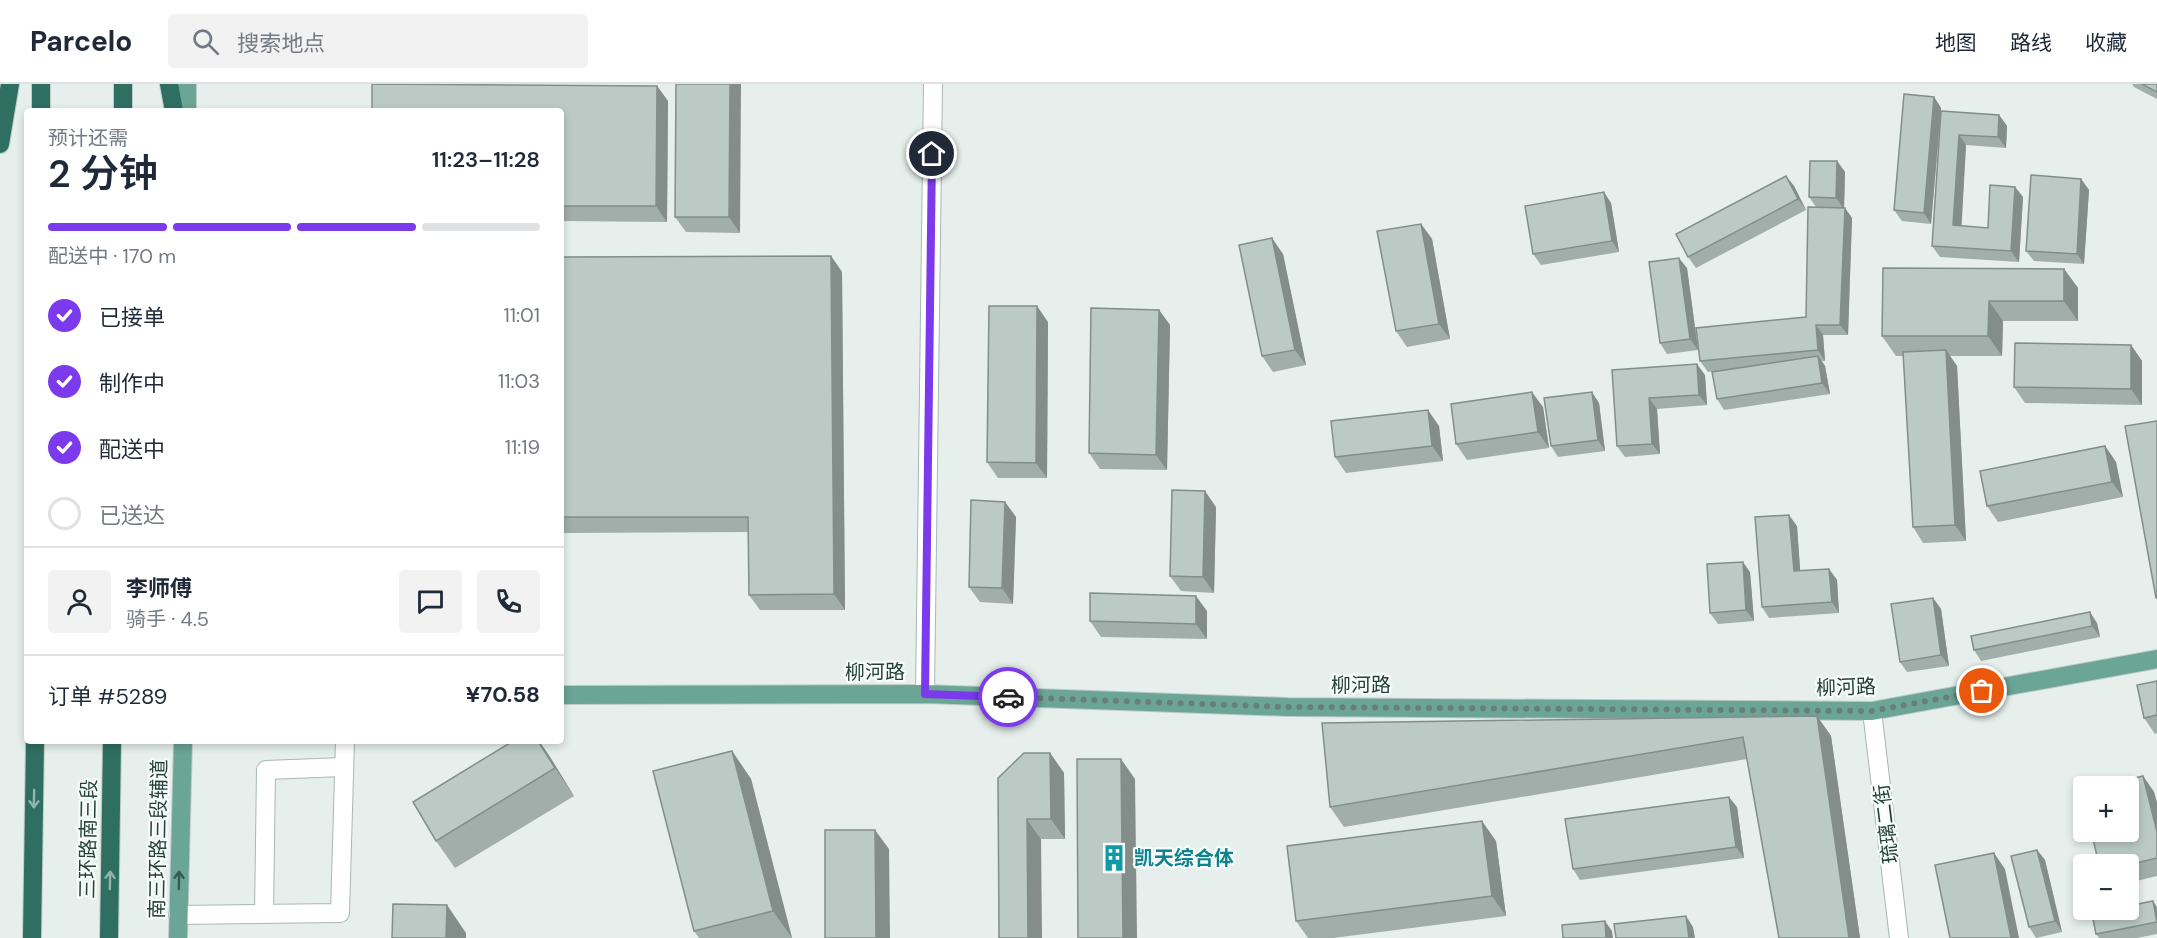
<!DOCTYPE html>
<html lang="zh">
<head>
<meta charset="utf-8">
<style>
	:root { --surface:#fff; --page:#f2f2f3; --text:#1f2937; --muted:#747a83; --line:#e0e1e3; --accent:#7c3aed }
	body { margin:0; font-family:"DM Sans","Noto Sans SC",sans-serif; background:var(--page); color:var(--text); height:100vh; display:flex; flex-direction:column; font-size:22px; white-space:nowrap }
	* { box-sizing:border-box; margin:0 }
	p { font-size:20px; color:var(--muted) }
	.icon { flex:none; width:33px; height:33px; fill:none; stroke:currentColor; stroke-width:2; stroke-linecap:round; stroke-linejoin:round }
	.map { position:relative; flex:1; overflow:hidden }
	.side { position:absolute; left:24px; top:24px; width:540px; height:636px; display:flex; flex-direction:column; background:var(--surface); border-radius:6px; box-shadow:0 3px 9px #0003 }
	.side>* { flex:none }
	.buttons { position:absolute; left:2073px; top:692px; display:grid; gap:12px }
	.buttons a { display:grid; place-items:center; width:66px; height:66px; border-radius:6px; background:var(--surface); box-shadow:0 3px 9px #0003; font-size:30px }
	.pin { position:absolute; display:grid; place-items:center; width:51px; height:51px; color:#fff; margin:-26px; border:3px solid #fff; border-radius:50%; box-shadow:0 2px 6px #0007 }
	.courier { position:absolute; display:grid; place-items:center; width:60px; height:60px; margin:-30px; border:4px solid #7c3aed; border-radius:50%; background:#fff; color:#222; box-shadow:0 2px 8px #0007 }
	.headline em { font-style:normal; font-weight:600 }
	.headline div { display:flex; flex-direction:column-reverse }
	.headline { display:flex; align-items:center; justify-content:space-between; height:102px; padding:0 24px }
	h1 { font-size:39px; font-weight:600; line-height:45px }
	.bar { display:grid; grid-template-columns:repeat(4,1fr); gap:9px 6px; align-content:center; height:72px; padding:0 24px }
	.bar i { height:8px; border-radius:4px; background:var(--line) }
	.bar .active { background:var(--accent) }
	.bar p { grid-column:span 4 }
	.line { display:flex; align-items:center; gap:15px; padding:0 24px; border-top:2px solid var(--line) }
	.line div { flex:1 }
	.round { display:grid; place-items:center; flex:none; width:63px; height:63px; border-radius:6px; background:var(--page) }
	ol { padding:0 24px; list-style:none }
	li { display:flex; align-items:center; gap:18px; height:66px }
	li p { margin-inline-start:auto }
	li .icon { padding:6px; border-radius:50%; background:var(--accent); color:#fff; stroke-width:4 }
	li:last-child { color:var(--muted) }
	li i { width:33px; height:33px; border:3px solid var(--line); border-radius:50% }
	header { display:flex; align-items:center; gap:36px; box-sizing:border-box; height:84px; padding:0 30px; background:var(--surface); border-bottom:2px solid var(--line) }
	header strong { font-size:28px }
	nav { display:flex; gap:33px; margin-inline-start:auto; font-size:21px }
	.search { width:420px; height:54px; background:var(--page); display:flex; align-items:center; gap:15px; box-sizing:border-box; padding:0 21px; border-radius:6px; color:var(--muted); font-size:22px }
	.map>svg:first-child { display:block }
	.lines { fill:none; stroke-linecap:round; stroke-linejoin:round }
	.minor-casing { stroke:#a8b8b2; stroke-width:20 }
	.major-casing { stroke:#c2cac8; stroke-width:20 }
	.highway-casing { stroke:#c2cac8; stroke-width:20 }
	.minor { stroke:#fff; stroke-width:18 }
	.major { stroke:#6aa596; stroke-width:18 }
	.highway { stroke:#2f6f62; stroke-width:18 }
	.wall { fill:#a1aea9 }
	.shaded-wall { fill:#838d89 }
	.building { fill:#bbcac4; stroke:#838d89; stroke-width:1.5 }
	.oneway { stroke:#93b5ae }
	.oneway2 { stroke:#365b51 }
	.done { stroke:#687f78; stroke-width:6; stroke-dasharray:0 10.8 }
	.route { stroke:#7c3aed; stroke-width:8 }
	.labels { text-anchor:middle; stroke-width:4.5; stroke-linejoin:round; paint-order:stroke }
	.street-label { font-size:20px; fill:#24423a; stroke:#f7fbf9 }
	.culture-label { font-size:20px; font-weight:bold; fill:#0d838f; stroke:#f7fbf9; text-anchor:start }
</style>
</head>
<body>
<header>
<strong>Parcelo</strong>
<div class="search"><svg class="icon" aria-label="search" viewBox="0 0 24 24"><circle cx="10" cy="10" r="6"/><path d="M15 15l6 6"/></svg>搜索地点</div>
<nav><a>地图</a><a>路线</a><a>收藏</a></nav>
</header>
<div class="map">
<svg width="2157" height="854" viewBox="0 0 2157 854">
	<rect width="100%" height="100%" fill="#e6efeb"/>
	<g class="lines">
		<defs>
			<g id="minor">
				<path d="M925,610L933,0"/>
				<path d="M1872,627L1899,854"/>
				<path d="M264,830L266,686L343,683"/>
				<path d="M178,831L340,829L345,657"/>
			</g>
			<g id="major">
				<path d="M187,27V0"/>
				<path d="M561,611L925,610L1288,623L1872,627L2157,575"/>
				<path d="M178,854L183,657"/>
			</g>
			<g id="highway">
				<path d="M169,0L174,27"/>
				<path d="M41,27V0"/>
				<path d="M123,27V0"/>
				<path d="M0,60L10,0"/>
				<path d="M32,854L35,657"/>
				<path d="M109,854L112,657"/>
			</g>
		</defs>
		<use href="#minor" class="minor-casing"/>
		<use href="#major" class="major-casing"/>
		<use href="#highway" class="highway-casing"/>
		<use href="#minor" class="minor"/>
		<use href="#major" class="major"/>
		<use href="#highway" class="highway"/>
	</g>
	<g class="wall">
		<path d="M676,0L740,149L686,148L675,133Z"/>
		<path d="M2132,0H2157V15L2134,3Z"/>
		<path d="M657,2L668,17L667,138L561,137V27Z"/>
		<path d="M1934,13L1941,24V27L1999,31L2007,42L2006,64L1966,61L1961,142L1988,144L2015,103L2023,113L2019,178L1940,173L1932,162L1940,38L1931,140L1902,137L1894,126Z"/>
		<path d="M1837,77L1845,88L1844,123L1852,134L1848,251H1823L1825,277H1822L1825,282L1830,310L1724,326L1717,315L1727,286L1708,288L1700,277L1806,233L1816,123L1809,113Z"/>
		<path d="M1786,92L1794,102L1806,126L1696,184L1688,173Z"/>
		<path d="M2081,95L2089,106L2084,180L2034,177L2026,167Z"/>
		<path d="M1611,119L1619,168L1541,181L1533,170Z"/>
		<path d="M1421,140L1432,155L1450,255L1407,263L1396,247Z"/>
		<path d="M1283,170L1306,281L1273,288L1262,272Z"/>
		<path d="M831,172L842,188L845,526H760L749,511L748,448L561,449V173Z"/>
		<path d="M1687,184L1698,266L1667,270L1660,259Z"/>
		<path d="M2064,185L2078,204V237H2003L2002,272H1950L1957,282L1966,457L1923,459L1913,443L1903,272H1896L1882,252Z"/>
		<path d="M1159,226L1170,241L1167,386L1100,385L1089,369Z"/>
		<path d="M1048,238L1047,394H998L987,378Z"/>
		<path d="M2131,261L2142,277V321L2025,319L2014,303Z"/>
		<path d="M1612,286L1705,291L1707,321L1657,325L1660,370L1625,373L1617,362Z"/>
		<path d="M1599,319L1605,367L1558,373L1551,362Z"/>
		<path d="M1543,323L1549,364L1467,376L1456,360Z"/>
		<path d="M1439,342L1443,377L1346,389L1335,373Z"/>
		<path d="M2105,362L2116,378L2123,413L1998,438L1987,422Z"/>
		<path d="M1005,418L1016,433L1013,520L980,518L969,503Z"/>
		<path d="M1216,423L1214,509L1181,507L1170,492Z"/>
		<path d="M1797,442L1800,487L1829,485L1837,496L1839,529L1769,534L1762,523Z"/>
		<path d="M1750,488L1754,537L1718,540L1710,529Z"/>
		<path d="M1933,514L1941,525L1949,582L1907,588L1900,578Z"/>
		<path d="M1207,527V555L1101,553L1090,537Z"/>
		<path d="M2097,539L2100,553L1981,577L1974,566Z"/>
		<path d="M2157,597V649L2155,650L2144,634Z"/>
		<path d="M1817,632L1831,652L1860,854H1779L1747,675L1344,743L1330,723Z"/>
		<path d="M513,657H539L550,673L574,712L455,784L436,757Z"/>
		<path d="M732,667L751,695L792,854H699L694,847Z"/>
		<path d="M1050,669L1064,689L1065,755H1041L998,694Z"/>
		<path d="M2143,692L2154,708L2157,719V792L2128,799V780Z"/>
		<path d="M1737,723L1744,774L1580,796L1573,785Z"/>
		<path d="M1496,757L1506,832L1333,854H1308L1296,837Z"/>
		<path d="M2037,766L2045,776L2062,848L2036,854L2029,843Z"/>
		<path d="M2157,823V850L2137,854H2099L2096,850Z"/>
	</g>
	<g class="shaded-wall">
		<path d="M730,0H741L740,149L729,133Z"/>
		<path d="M657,2L668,17L667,138L656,122Z"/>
		<path d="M1934,13L1941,24L1931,140L1924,129Z"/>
		<path d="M1999,31L2007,42L2006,64L1998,53Z"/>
		<path d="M1959,51L1966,61L1961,152L1953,141Z"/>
		<path d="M1837,77L1845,88L1844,125L1836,114Z"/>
		<path d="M1786,92L1794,102L1806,126L1798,115Z"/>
		<path d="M2081,95L2089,106L2084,180L2077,170Z"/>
		<path d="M2015,103L2023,113L2019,178L2011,167Z"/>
		<path d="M1604,108L1611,119L1619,168L1612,157Z"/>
		<path d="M1845,124L1852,134L1848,251L1840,241Z"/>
		<path d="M1421,140L1432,155L1450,255L1439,240Z"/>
		<path d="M1272,154L1283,170L1306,281L1295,266Z"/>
		<path d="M831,172L842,188L845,526L834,510Z"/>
		<path d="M1679,174L1687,184L1698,266L1690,255Z"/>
		<path d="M2064,185L2078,204V237L2064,217Z"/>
		<path d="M1989,217L2003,237L2002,272L1988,252Z"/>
		<path d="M1037,222L1048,238L1047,394L1036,379Z"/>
		<path d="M1159,226L1170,241L1167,386L1156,371Z"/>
		<path d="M1816,241L1823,251L1825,277L1818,266Z"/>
		<path d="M2131,261L2142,277V321L2131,305Z"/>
		<path d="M1946,266L1957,282L1966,457L1955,441Z"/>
		<path d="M1818,272L1825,282L1830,310L1822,299Z"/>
		<path d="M1697,280L1705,291L1707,321L1699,311Z"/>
		<path d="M1532,308L1543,323L1549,364L1538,348Z"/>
		<path d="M1592,308L1599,319L1605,367L1598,356Z"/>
		<path d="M1649,314L1657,325L1660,370L1652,360Z"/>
		<path d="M1428,326L1439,342L1443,377L1432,362Z"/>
		<path d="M2105,362L2116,378L2123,413L2112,398Z"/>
		<path d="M1205,407L1216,423L1214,509L1203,493Z"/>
		<path d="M1005,418L1016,433L1013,520L1002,504Z"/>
		<path d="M1789,431L1797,442L1801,498L1794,487Z"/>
		<path d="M1743,478L1750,488L1754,537L1746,526Z"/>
		<path d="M1829,485L1837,496L1839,529L1832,518Z"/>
		<path d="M1196,512L1207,527V555L1196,540Z"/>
		<path d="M1933,514L1941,525L1949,582L1941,571Z"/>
		<path d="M2090,528L2097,539L2100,553L2092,542Z"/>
		<path d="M1817,632L1831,652L1860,854H1849Z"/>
		<path d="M538,657H539L550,673L574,712L555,684Z"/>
		<path d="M732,667L751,695L792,854L773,827Z"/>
		<path d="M1050,669L1064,689L1065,755L1051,735Z"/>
		<path d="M1121,675L1135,695L1137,854H1123Z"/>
		<path d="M2143,692L2154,708L2157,719V748Z"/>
		<path d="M1729,713L1737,723L1744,774L1736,763Z"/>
		<path d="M1027,735L1041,755L1042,854H1028Z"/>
		<path d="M1482,737L1496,757L1506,832L1492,812Z"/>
		<path d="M875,746L889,765L890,854H876Z"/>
		<path d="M2037,766L2045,776L2062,848L2055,837Z"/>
		<path d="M1994,769L2005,785L2019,854H2011Z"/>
		<path d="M2153,817L2157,823V838Z"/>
		<path d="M447,821L466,849V854H446Z"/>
		<path d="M1686,832L1693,843L1695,854H1689Z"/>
		<path d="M1605,837L1612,847L1613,854H1606Z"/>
	</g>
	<g class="building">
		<path d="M372,0L657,2L656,122H561V27H372Z"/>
		<path d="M676,0H730L729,133H675Z"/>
		<path d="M2142,0H2157V8Z"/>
		<path d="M1904,10L1934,13L1924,129L1894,126Z"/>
		<path d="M1941,27L1999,31L1998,53L1959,51L1953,141L1988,144L1990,101L2015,103L2011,167L1932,162Z"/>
		<path d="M1810,77H1837L1836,114L1809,113Z"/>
		<path d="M2031,91L2081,95L2077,170L2026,167Z"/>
		<path d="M1786,92L1798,115L1688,173L1676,150Z"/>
		<path d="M1604,108L1612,157L1533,170L1525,122Z"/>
		<path d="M1808,123L1845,124L1840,241H1816L1818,266L1700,277L1696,244L1806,233Z"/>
		<path d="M1421,140L1439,240L1396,247L1377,147Z"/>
		<path d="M1272,154L1295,266L1262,272L1239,161Z"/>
		<path d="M831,172L834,510L749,511L748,433H561V173Z"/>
		<path d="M1679,174L1690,255L1660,259L1649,178Z"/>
		<path d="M1883,184L2064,185V217H1989L1988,252H1882Z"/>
		<path d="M989,222H1037L1036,379L987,378Z"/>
		<path d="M1091,224L1159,226L1156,371L1089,369Z"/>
		<path d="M2015,259L2131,261V305L2014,303Z"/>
		<path d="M1946,266L1955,441L1913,443L1903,268Z"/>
		<path d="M1818,272L1822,299L1717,315L1712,288Z"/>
		<path d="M1697,280L1699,311L1649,314L1652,360L1617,362L1612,286Z"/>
		<path d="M1532,308L1538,348L1456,360L1451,320Z"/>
		<path d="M1592,308L1598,356L1551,362L1544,314Z"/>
		<path d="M1428,326L1432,362L1335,373L1331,337Z"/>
		<path d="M2157,337V514H2156L2125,342Z"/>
		<path d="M2105,362L2112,398L1987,422L1980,387Z"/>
		<path d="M1172,406L1205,407L1203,493L1170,492Z"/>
		<path d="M971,416L1005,418L1002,504L969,503Z"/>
		<path d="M1789,431L1794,487L1829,485L1832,518L1762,523L1755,433Z"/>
		<path d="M1743,478L1746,526L1710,529L1707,480Z"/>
		<path d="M1090,509L1196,512V540L1090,537Z"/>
		<path d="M1933,514L1941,571L1900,578L1891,520Z"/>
		<path d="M2090,528L2092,542L1974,566L1971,552Z"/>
		<path d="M2157,597V631L2144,634L2137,601Z"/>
		<path d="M1817,632L1849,854H1779L1743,653L1330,723L1322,639Z"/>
		<path d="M513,657H538L555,684L436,757L413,718Z"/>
		<path d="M732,667L773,827L694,847L653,687Z"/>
		<path d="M1024,669H1050L1051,735H1027L1028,854H999L998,694Z"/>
		<path d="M1077,675H1121L1123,854H1078Z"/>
		<path d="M2143,692L2157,748V774L2128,781V780H2099L2091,747H2128V702H2103Z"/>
		<path d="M1729,713L1736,763L1573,785L1565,735Z"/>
		<path d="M1482,737L1492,812L1296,837L1287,762Z"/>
		<path d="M825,746H875L876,854H825Z"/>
		<path d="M2037,766L2055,837L2029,843L2011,772Z"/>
		<path d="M1994,769L2011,854H1950L1935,781Z"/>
		<path d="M2153,817L2157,838L2096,850L2092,830L2115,825H2128V822Z"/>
		<path d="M393,820L447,821L446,854H392Z"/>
		<path d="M1686,832L1689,854H1616L1614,840Z"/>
		<path d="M1605,837L1606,854H1563L1562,841Z"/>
	</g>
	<defs><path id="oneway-shaft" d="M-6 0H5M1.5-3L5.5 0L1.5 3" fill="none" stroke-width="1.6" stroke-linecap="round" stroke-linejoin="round" transform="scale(1.5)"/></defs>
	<g class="oneway">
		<use href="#oneway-shaft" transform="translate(34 715) rotate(91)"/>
		<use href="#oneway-shaft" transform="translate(110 796) rotate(-89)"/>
	</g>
	<use class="oneway2" href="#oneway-shaft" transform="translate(179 796) rotate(-89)"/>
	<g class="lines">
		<path class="done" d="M1008,613L1288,623L1872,627L1982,607"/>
		<path class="route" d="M932,70L925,610L1008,613"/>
	</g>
	<defs>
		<symbol id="building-bare" viewBox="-9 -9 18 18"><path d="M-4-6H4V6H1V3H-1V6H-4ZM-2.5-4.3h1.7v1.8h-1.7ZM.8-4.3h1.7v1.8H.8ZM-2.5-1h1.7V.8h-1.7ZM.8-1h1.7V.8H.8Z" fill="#0f9aa8" stroke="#f7fbf9" stroke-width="2.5" paint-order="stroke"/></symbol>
	</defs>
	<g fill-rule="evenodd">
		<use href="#building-bare" x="1095" y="755" width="38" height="38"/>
	</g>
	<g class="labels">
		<g class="street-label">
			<text x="875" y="595">柳河路</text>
			<text x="1361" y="608">柳河路</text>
			<text transform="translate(1846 603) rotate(-2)" y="7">柳河路</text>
			<text transform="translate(1886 740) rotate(-97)" y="7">琉璃二街</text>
			<text transform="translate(88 755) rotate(-89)" y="7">三环路南三段</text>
			<text transform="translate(158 755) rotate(-89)" y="7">南三环路三段辅道</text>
		</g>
		<g class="culture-label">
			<text x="1134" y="781">凯天综合体</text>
		</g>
	</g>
</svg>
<div class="buttons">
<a>+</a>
<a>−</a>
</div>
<div class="pin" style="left:1982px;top:607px;background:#ea580c"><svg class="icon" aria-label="bag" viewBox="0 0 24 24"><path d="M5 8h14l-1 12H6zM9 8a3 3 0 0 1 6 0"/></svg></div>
<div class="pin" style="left:932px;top:70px;background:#1f2937"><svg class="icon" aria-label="home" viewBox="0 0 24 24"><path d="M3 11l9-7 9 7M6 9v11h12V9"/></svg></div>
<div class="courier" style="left:1008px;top:613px"><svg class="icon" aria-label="car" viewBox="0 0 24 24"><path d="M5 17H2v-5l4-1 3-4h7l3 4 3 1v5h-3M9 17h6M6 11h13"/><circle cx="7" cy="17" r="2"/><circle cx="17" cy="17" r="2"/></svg></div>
<section class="side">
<div class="headline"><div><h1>2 分钟</h1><p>预计还需</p></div><em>11:23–11:28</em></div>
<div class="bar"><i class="active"></i><i class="active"></i><i class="active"></i><i></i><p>配送中 · 170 m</p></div>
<ol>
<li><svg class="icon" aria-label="check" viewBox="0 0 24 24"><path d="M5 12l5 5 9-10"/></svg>已接单<p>11:01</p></li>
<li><svg class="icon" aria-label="check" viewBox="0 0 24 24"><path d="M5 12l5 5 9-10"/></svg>制作中<p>11:03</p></li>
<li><svg class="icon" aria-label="check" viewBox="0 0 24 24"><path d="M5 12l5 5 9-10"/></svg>配送中<p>11:19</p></li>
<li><i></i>已送达</li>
</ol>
<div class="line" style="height:108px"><a class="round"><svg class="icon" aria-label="person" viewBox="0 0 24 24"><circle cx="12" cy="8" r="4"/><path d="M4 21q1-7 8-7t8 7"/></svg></a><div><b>李师傅</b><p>骑手 · 4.5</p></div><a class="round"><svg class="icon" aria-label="chat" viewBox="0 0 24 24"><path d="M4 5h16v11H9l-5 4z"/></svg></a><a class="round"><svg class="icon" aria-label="phone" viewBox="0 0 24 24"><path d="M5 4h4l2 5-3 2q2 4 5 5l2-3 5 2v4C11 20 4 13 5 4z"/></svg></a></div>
<div class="line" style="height:78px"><div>订单 #5289</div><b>¥70.58</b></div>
</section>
</div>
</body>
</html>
